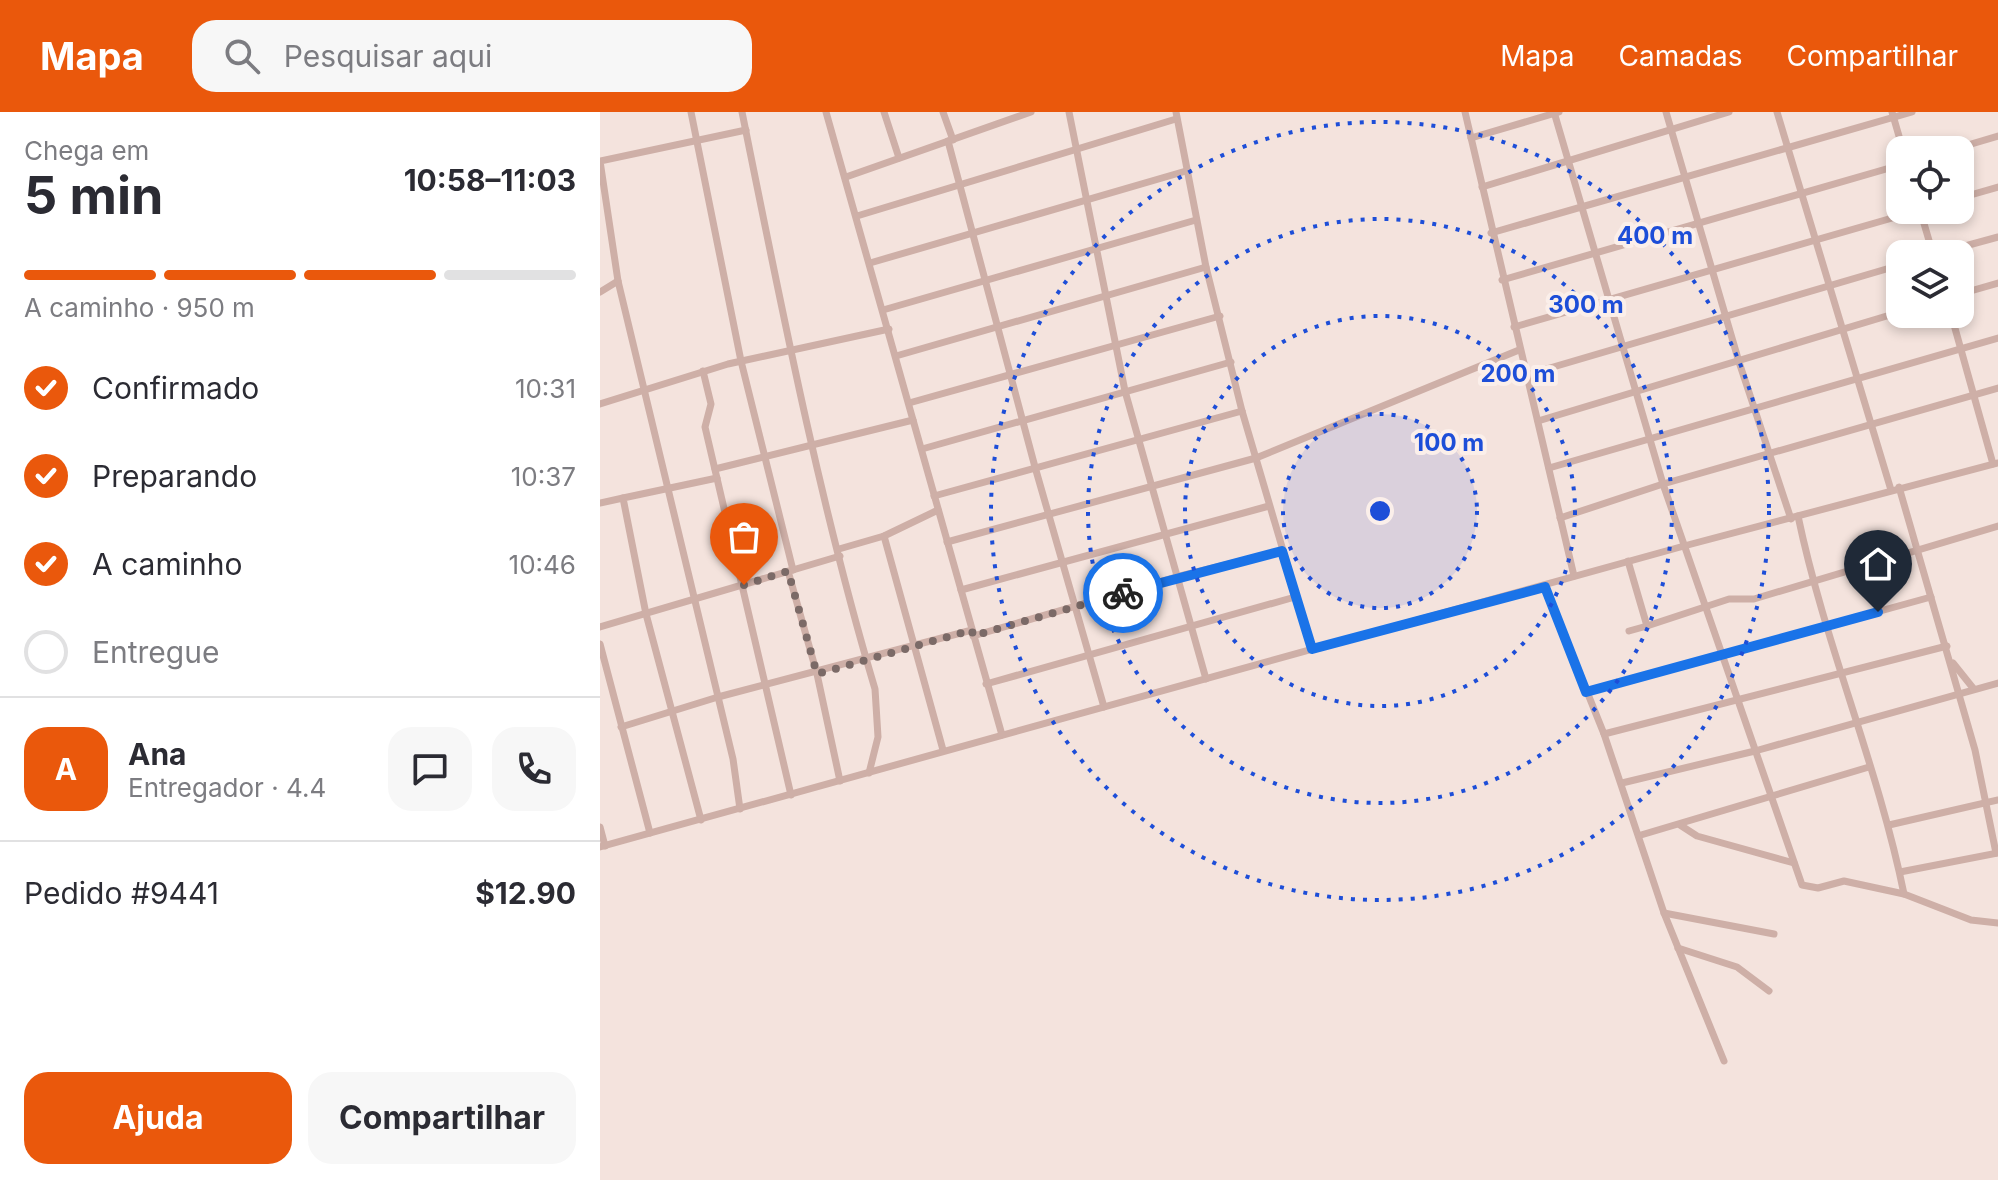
<!DOCTYPE html>
<html lang="pt">
<head>
<meta charset="utf-8">
<style>
	:root { --surface:#fff; --page:#f7f7f7; --text:#2b2b33; --muted:#7c7c81; --line:#e1e1e2; --accent:#ea580c }
	body { margin:0; font-family:Inter,sans-serif; background:var(--page); color:var(--text); height:100vh; display:flex; flex-direction:column; font-size:30px; white-space:nowrap }
	* { box-sizing:border-box; margin:0 }
	p { font-size:26px; color:var(--muted) }
	.icon { flex:none; width:44px; height:44px; fill:none; stroke:currentColor; stroke-width:2; stroke-linecap:round; stroke-linejoin:round }
	.map { position:relative; flex:1; overflow:hidden }
	.sheet { display:flex; flex-direction:column; background:var(--surface); width:600px }
	.sheet>* { flex:none }
	.buttons { position:absolute; left:1286px; top:24px; display:grid; gap:16px }
	.buttons a { display:grid; place-items:center; width:88px; height:88px; border-radius:16px; background:var(--surface); box-shadow:0 4px 12px #0003; font-size:40px }
	.pin { position:absolute; display:grid; place-items:center; width:68px; height:68px; color:#fff; margin:-82px -34px; border-radius:50% 50% 50% 0; rotate:-45deg; box-shadow:0 0 8px #0007 }
	.pin .icon { rotate:45deg }
	.courier { position:absolute; display:grid; place-items:center; width:80px; height:80px; margin:-40px; border:6px solid #1a73e8; border-radius:50%; background:#fff; color:#222; box-shadow:0 2px 10px #0007 }
	.headline em { font-style:normal; font-weight:700 }
	.headline div { display:flex; flex-direction:column-reverse }
	.headline { display:flex; align-items:center; justify-content:space-between; height:136px; padding:0 24px }
	h1 { font-size:52px; font-weight:700; line-height:60px }
	.bar { display:grid; grid-template-columns:repeat(4,1fr); gap:12px 8px; align-content:center; height:96px; padding:0 24px }
	.bar i { height:10px; border-radius:6px; background:var(--line) }
	.bar .on { background:var(--accent) }
	.bar p { grid-column:span 4 }
	.line { display:flex; align-items:center; gap:20px; padding:0 24px; border-top:2px solid var(--line) }
	.line div { flex:1 }
	.round { display:grid; place-items:center; flex:none; width:84px; height:84px; border-radius:24px; background:var(--page) }
	ol { padding:0 24px; list-style:none }
	li { display:flex; align-items:center; gap:24px; height:88px }
	li p { margin-inline-start:auto }
	li .icon { padding:8px; border-radius:50%; background:var(--accent); color:#fff; stroke-width:4 }
	li:last-child { color:var(--muted) }
	li i { width:44px; height:44px; border:4px solid var(--line); border-radius:50% }
	.button { display:flex; gap:16px; margin-top:auto; padding:16px 24px }
	.button a { flex:1; height:92px; border-radius:24px; background:var(--accent); color:#fff; font-size:32px; font-weight:700; line-height:92px; text-align:center }
	.button a+a { background:var(--page); color:var(--text) }
	header { display:flex; align-items:center; gap:48px; box-sizing:border-box; height:112px; padding:0 40px; background:var(--accent); color:#fff }
	header strong { font-size:38px }
	nav { display:flex; gap:44px; margin-inline-start:auto; font-size:28px }
	.search { width:560px; height:72px; background:var(--page); display:flex; align-items:center; gap:20px; box-sizing:border-box; padding:0 28px; border-radius:24px; color:var(--muted); font-size:30px }
	main { display:flex; flex:1; min-height:0 }
	.map>svg:first-child { display:block }
	.lines { fill:none; stroke-linecap:round; stroke-linejoin:round }
	.minor { stroke:#ceafa7; stroke-width:7 }
	.done { stroke:#7b6a67; stroke-width:8; stroke-dasharray:0 14.4 }
	.route { stroke:#1a73e8; stroke-width:10 }
	.ring { fill:none; stroke:#1d4ed8; stroke-width:4; stroke-dasharray:4 8 }
	.centre { fill:#1d4ed8; stroke:#fbefea; stroke-width:4 }
	.ring-label { font-size:24px; text-anchor:middle; font-weight:bold; fill:#1d4ed8; stroke:#fbefea; stroke-width:8; stroke-linejoin:round; paint-order:stroke }
</style>
</head>
<body>
<header>
<strong>Mapa</strong>
<div class="search"><svg class="icon" aria-label="search" viewBox="0 0 24 24"><circle cx="10" cy="10" r="6"/><path d="M15 15l6 6"/></svg>Pesquisar aqui</div>
<nav><a>Mapa</a><a>Camadas</a><a>Compartilhar</a></nav>
</header>
<main>
<section class="sheet">
<div class="headline"><div><h1>5 min</h1><p>Chega em</p></div><em>10:58–11:03</em></div>
<div class="bar"><i class="on"></i><i class="on"></i><i class="on"></i><i></i><p>A caminho · 950 m</p></div>
<ol>
<li><svg class="icon" aria-label="check" viewBox="0 0 24 24"><path d="M5 12l5 5 9-10"/></svg>Confirmado<p>10:31</p></li>
<li><svg class="icon" aria-label="check" viewBox="0 0 24 24"><path d="M5 12l5 5 9-10"/></svg>Preparando<p>10:37</p></li>
<li><svg class="icon" aria-label="check" viewBox="0 0 24 24"><path d="M5 12l5 5 9-10"/></svg>A caminho<p>10:46</p></li>
<li><i></i>Entregue</li>
</ol>
<div class="line" style="height:144px"><b class="round" style="background:var(--accent);color:#fff">A</b><div><b>Ana</b><p>Entregador · 4.4</p></div><a class="round"><svg class="icon" aria-label="chat" viewBox="0 0 24 24"><path d="M4 5h16v11H9l-5 4z"/></svg></a><a class="round"><svg class="icon" aria-label="phone" viewBox="0 0 24 24"><path d="M5 4h4l2 5-3 2q2 4 5 5l2-3 5 2v4C11 20 4 13 5 4z"/></svg></a></div>
<div class="line" style="height:104px"><div>Pedido #9441</div><b>$12.90</b></div>
<div class="button"><a>Ajuda</a><a>Compartilhar</a></div>
</section>
<div class="map">
<svg width="1398" height="1068" viewBox="0 0 1398 1068">
	<rect width="100%" height="100%" fill="#f4e3dd"/>
	<g class="lines">
		<g class="minor">
			<path d="M91,0L141,249L193,458"/>
			<path d="M142,0C181,193 219,389 275,577L278,625L269,661"/>
			<path d="M226,0L402,623"/>
			<path d="M284,0L299,46"/>
			<path d="M343,0L353,28"/>
			<path d="M469,0L525,279L606,567"/>
			<path d="M576,0L606,155L642,299L712,537"/>
			<path d="M865,0L974,464"/>
			<path d="M954,0L1063,372L1202,773L1218,776L1244,769L1304,782"/>
			<path d="M1066,0L1139,250L1191,407"/>
			<path d="M1177,0L1291,378"/>
			<path d="M1292,0L1303,38"/>
			<path d="M871,26L959,0"/>
			<path d="M348,29L435,355L504,595"/>
			<path d="M1351,38L1398,24"/>
			<path d="M246,65L431,0"/>
			<path d="M882,75L1129,0"/>
			<path d="M1360,86L1398,75"/>
			<path d="M1320,98L1333,142"/>
			<path d="M257,104L576,7"/>
			<path d="M891,121L1312,0"/>
			<path d="M1336,142L1398,125"/>
			<path d="M270,151L586,59"/>
			<path d="M902,168L1300,53"/>
			<path d="M0,180L18,169"/>
			<path d="M1360,182L1398,171"/>
			<path d="M283,198L596,108"/>
			<path d="M1351,202L1393,352"/>
			<path d="M914,215L1320,98"/>
			<path d="M296,244L606,155"/>
			<path d="M103,259L111,292L105,315L191,683"/>
			<path d="M926,263L1300,153"/>
			<path d="M309,291L620,204"/>
			<path d="M0,292L128,252L289,217"/>
			<path d="M938,309L1300,200"/>
			<path d="M322,337L631,250"/>
			<path d="M949,356L1398,226"/>
			<path d="M115,357L313,308"/>
			<path d="M1299,375L1375,638L1396,741"/>
			<path d="M334,384L642,299"/>
			<path d="M0,391L23,386"/>
			<path d="M1198,404C1225,533 1278,654 1304,782L1371,808L1398,811"/>
			<path d="M960,406L1063,372L1398,276"/>
			<path d="M284,424L343,638"/>
			<path d="M347,430L656,346L919,238"/>
			<path d="M239,437L284,424L338,398"/>
			<path d="M1028,449L1047,514L1129,487H1154L1398,414"/>
			<path d="M188,459L217,562L240,669"/>
			<path d="M945,475L1004,622L1064,801L1124,949"/>
			<path d="M361,478L669,394"/>
			<path d="M0,515L240,444"/>
			<path d="M1029,519L1047,514"/>
			<path d="M373,524L576,465L682,439"/>
			<path d="M0,532L50,721"/>
			<path d="M1353,551L1373,576"/>
			<path d="M386,572L695,485"/>
			<path d="M986,580L1331,485"/>
			<path d="M21,615L118,585L372,518"/>
			<path d="M1004,622L1347,534"/>
			<path d="M1022,671L1155,639L1398,571"/>
			<path d="M140,697L133,647L18,169L0,49L146,18"/>
			<path d="M101,708L46,502L23,386L117,366"/>
			<path d="M1080,713L1097,724L1194,751"/>
			<path d="M1289,713L1398,688"/>
			<path d="M0,715L5,734"/>
			<path d="M1041,723L1269,655"/>
			<path d="M0,735L1084,434L1398,351"/>
			<path d="M1300,760L1398,741"/>
			<path d="M1064,801L1174,822"/>
			<path d="M1078,836L1137,855L1169,879"/>
		</g>
	</g>
	<g class="lines">
		<path class="done" d="M144,473L188,459L217,562L372,518L373,524L523,481"/>
		<path class="route" d="M523,481L682,439L712,537L945,475L986,580L1278,500"/>
	</g>
	<circle cx="780" cy="399" r="97" fill="#1d4ed8" fill-opacity=".12"/>
	<g class="ring">
		<circle cx="780" cy="399" r="97"/>
		<circle cx="780" cy="399" r="195"/>
		<circle cx="780" cy="399" r="292"/>
		<circle cx="780" cy="399" r="389"/>
	</g>
	<circle cx="780" cy="399" r="12" class="centre"/>
	<g class="ring-label">
		<text x="1055" y="132">400 m</text>
		<text x="986" y="201">300 m</text>
		<text x="918" y="270">200 m</text>
		<text x="849" y="339">100 m</text>
	</g>
</svg>
<div class="buttons">
<a><svg class="icon" aria-label="locate" viewBox="0 0 24 24"><circle cx="12" cy="12" r="6"/><path d="M12 2v4M12 18v4M2 12h4M18 12h4"/></svg></a>
<a><svg class="icon" aria-label="layers" viewBox="0 0 24 24"><path d="M12 4l9 5-9 5-9-5zM3 14l9 5 9-5"/></svg></a>
</div>
<div class="pin" style="left:144px;top:473px;background:#ea580c"><svg class="icon" aria-label="bag" viewBox="0 0 24 24"><path d="M5 8h14l-1 12H6zM9 8a3 3 0 0 1 6 0"/></svg></div>
<div class="pin" style="left:1278px;top:500px;background:#1f2937"><svg class="icon" aria-label="home" viewBox="0 0 24 24"><path d="M3 11l9-7 9 7M6 9v11h12V9"/></svg></div>
<div class="courier" style="left:523px;top:481px"><svg class="icon" aria-label="bike" viewBox="0 0 24 24"><circle cx="6" cy="16" r="4"/><circle cx="18" cy="16" r="4"/><path d="M6 16l4-8h5l3 8M10 8l3 8H6M13 5h3"/></svg></div>
</div>
</main>
</body>
</html>
